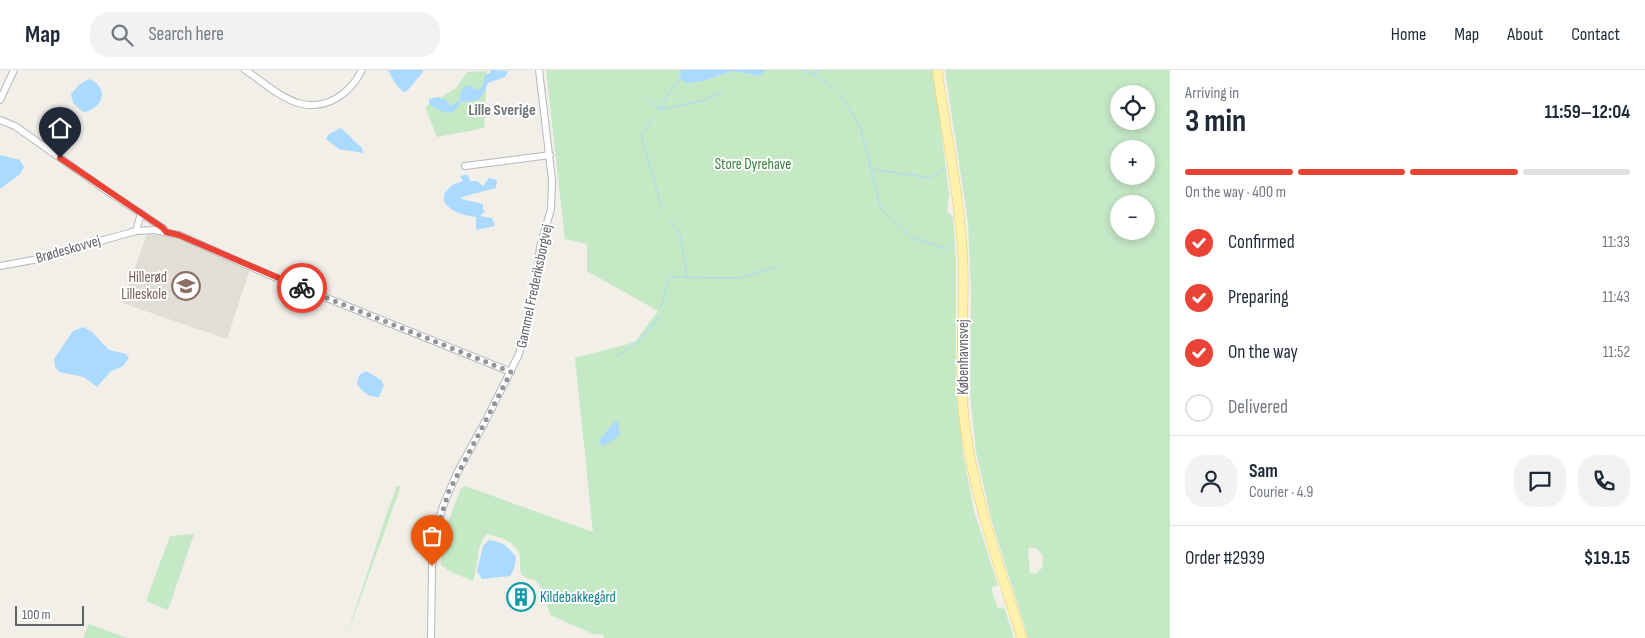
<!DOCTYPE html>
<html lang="en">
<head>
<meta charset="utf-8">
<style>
	:root { --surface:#fff; --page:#f2f2f3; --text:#1f2937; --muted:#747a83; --line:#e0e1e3; --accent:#ea4335 }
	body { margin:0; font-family:"Sofia Sans Condensed",sans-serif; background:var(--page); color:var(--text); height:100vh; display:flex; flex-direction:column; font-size:19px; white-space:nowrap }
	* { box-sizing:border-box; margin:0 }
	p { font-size:16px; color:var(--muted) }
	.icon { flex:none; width:28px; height:28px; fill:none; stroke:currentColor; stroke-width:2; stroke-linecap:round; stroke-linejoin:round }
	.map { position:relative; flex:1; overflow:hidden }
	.side { display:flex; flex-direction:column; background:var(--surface); width:475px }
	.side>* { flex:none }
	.buttons { position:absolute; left:1110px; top:15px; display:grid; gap:10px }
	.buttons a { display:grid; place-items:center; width:45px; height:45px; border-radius:50%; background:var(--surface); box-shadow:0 2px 8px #0003; font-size:25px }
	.scale { position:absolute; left:15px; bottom:12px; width:69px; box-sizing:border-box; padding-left:5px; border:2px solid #5f6368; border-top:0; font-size:14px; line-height:18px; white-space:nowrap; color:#5f6368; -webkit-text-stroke:4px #fff; paint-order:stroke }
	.pin { position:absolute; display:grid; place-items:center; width:42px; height:42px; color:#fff; margin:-51px -21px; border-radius:50% 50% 50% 0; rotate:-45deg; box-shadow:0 0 5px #0007 }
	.pin .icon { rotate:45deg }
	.courier { position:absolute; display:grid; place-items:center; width:50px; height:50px; margin:-25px; border:4px solid #ea4335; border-radius:50%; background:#fff; color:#222; box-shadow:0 1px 6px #0007 }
	.head em { font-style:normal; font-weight:700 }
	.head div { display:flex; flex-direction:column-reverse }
	.head { display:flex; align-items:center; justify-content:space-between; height:85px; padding:0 15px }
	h1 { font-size:32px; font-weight:700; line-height:38px }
	.bar { display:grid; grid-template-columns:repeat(4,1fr); gap:8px 5px; align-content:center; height:60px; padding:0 15px }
	.bar i { height:6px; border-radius:4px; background:var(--line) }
	.bar .selected { background:var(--accent) }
	.bar p { grid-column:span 4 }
	.line { display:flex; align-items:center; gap:12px; padding:0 15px; border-top:1px solid var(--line) }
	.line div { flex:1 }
	.round { display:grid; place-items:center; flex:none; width:52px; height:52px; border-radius:20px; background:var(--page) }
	ol { padding:0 15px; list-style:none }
	li { display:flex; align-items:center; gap:15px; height:55px }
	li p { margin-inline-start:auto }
	li .icon { padding:5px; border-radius:50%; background:var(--accent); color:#fff; stroke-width:4 }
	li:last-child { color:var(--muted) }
	li i { width:28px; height:28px; border:2px solid var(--line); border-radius:50% }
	header { display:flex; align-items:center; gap:30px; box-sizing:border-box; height:70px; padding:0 25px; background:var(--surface); border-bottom:1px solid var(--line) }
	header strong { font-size:24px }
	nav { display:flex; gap:28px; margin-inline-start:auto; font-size:18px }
	.search { width:350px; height:45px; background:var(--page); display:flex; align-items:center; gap:12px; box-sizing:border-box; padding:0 18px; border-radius:20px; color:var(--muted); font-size:19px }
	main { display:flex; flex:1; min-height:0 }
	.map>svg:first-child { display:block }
	.education { fill:#e1ded6 }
	.green { fill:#c5e8c5; fill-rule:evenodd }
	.water { fill:#aadaff }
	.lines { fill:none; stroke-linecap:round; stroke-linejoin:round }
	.stream { stroke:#aadaff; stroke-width:1 }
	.minor-casing { stroke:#b5b8bc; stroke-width:8 }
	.major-casing { stroke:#f2c960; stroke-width:10 }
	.minor { stroke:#fff; stroke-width:6 }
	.major { stroke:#fff2af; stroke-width:9 }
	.done { stroke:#929495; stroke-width:5; stroke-dasharray:0 9 }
	.route { stroke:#ea4335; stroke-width:6 }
	.labels { text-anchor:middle; stroke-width:4; stroke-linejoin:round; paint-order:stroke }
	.park-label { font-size:15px; fill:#348238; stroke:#fff }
	.street-label { font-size:15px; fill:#5f6368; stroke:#fff }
	.education-label { font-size:15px; fill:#785e54; stroke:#fff; text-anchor:end }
	.culture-label { font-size:15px; fill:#0d838f; stroke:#fff; text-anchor:start }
	.neighbourhood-label { font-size:16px; font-weight:bold; fill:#70757a; stroke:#fff }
</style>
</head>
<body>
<header>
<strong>Map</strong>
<div class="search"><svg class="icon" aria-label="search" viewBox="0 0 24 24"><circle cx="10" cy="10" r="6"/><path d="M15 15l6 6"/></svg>Search here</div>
<nav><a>Home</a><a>Map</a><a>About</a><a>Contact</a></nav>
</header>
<main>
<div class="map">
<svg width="1170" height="568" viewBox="0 0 1170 568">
	<rect width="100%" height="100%" fill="#f1efe8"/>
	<path class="education" d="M147,164L169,166L250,199L227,269L122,233Z"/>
	<g class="green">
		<path d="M546,0H681L680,8L702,11L733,1L760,6L766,0H934L949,125L947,141L953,148L956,192V320L963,382L974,441L998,515L991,518L998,539L1004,537L1014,568H604L603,565L593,564L550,545C547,534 544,518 534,510C530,508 526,509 523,506C518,501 521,493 520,487C518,472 499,467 487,464C475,478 479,494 473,511L451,502L441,495L444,463L461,418L465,416L593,462L575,288L635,272L658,241L587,201V174L565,169Z"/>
		<path d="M945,0H1170V568H1028L992,452L976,382L970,323L971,224L968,152ZM1119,24H1146V51H1119ZM1119,79H1146V106H1119ZM1119,134H1146V161H1119ZM1030,477L1038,479L1043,487L1042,498L1036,504L1030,503L1028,479Z"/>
		<path d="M487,1L484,58L437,67L425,37L456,18L467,2Z"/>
		<path d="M397,416H401L346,568L386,446Z"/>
		<path d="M194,464L168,540L146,531L170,466Z"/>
		<path d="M89,554L127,568H83Z"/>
	</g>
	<g class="water">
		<path d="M388,0H423V2L407,21L403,22L395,13Z"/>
		<path d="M491,0L508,1L505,7L488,13C478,33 482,30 460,32C459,34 458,37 456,39C448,48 436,38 429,34V29L438,27L447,31L451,36L460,29C459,22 463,16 470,15L476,20C485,18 483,12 485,5L490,3Z"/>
		<path d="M681,0H766L760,6L733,1L702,11L686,13L680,8Z"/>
		<path d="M89,9C111,18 102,40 83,42L73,33L71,24L80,14Z"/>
		<path d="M341,58L362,78L363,83L339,79L326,69L329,64Z"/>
		<path d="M0,85L20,90L24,97L20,104L0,119Z"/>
		<path d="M464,105H468L470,111H477L483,116L489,108L497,110L496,118L462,127L461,129L483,134V140L485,141L480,146L492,148L495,156L476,160V147C462,145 453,143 444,132V124L452,115L463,111L460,106Z"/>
		<path d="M83,257L92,262L109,280L126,284L129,288L123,296L111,301L97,317L84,307L59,302L55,297L54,289L73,261Z"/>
		<path d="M366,301L381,310L384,315L379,327C369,328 363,322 357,314C358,307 359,304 366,301Z"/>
		<path d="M615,351L618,352L620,365L605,375L602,376L599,371Z"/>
		<path d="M489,470C501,472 508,476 516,487L514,499L510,506L482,509L477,501L483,476Z"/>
	</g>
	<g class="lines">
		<g class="stream">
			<path d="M803,0L812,4L835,19"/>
			<path d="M814,3L820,0"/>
			<path d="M840,25L860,56L881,139L911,167L947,179L954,172"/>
			<path d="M647,29L660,39"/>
			<path d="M660,39L667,25L680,8"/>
			<path d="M660,40L705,30L722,22"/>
			<path d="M655,46L641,65L662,139"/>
			<path d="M872,99L930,108L947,98"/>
			<path d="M670,151L680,164L687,207"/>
			<path d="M661,238L669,207L738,208L777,197"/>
			<path d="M617,286L638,272L658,248"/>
		</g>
		<defs>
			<g id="minor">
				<path d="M245,0C262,11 279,27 298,33C326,41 350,24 362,0"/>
				<path d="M0,30L14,0"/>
				<path d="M0,50L15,56L104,119L163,158L166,162"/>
				<path d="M465,96L550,85"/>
				<path d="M136,161L141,143"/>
				<path d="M0,196L33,190L136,161L155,160L179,165L267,204L511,302"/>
				<path d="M431,568L432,496L436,462L443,436L457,403L486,350L519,284L528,254L535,221L540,177L551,139L552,110L539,0"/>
			</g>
			<path id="major" d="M937,0C946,63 960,127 963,191C965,246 958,302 965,357C975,429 1000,499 1022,568"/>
		</defs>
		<use href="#minor" class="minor-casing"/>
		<use href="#major" class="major-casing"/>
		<use href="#minor" class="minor"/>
		<use href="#major" class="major"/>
	</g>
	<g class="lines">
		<path class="done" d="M302,218L511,302L449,421L436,462L432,496"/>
		<path class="route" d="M60,88L163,158L166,162L179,165L302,218"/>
	</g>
	<defs>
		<symbol id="school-ring" viewBox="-11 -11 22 22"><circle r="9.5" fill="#fff" stroke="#8d6e63" stroke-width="1.5"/><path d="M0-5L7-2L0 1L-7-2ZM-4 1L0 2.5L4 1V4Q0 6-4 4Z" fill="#8d6e63"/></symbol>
		<symbol id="building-ring" viewBox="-11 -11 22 22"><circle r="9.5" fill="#fff" stroke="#0f9aa8" stroke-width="1.5"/><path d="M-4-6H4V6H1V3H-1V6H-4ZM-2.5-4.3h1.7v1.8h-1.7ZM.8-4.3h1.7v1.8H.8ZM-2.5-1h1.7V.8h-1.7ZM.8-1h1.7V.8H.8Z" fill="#0f9aa8"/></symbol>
	</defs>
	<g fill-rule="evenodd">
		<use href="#school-ring" x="170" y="200" width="32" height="32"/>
		<use href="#building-ring" x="505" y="511" width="32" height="32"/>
	</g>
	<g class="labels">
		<g class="park-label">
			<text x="753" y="99">Store Dyrehave</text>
		</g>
		<g class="street-label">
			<text transform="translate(68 179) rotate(-16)" y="5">Brødeskovvej</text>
			<text transform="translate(534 216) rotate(-78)" y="5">Gammel Frederiksborgvej</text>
			<text transform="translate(963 287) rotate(-90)" y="5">Københavnsvej</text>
		</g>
		<g class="education-label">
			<text x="167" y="212">Hillerød<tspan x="167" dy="17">Lilleskole</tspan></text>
		</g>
		<g class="culture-label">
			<text x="540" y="532">Kildebakkegård</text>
		</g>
		<g class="neighbourhood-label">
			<text x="502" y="45">Lille Sverige</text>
		</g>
	</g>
</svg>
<div class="buttons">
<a><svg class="icon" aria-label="locate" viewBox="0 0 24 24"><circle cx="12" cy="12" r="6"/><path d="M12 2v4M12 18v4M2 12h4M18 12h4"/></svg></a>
<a>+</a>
<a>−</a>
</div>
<div class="scale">100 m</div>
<div class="pin" style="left:432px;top:496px;background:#ea580c"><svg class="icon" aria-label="bag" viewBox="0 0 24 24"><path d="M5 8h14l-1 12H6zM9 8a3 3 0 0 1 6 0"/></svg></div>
<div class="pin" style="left:60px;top:88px;background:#1f2937"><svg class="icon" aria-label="home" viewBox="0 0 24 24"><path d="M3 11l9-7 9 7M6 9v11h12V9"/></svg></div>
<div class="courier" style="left:302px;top:218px"><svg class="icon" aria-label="bike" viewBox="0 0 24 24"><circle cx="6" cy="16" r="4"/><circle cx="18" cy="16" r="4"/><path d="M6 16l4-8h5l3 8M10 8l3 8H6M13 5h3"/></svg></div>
</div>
<section class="side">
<div class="head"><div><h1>3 min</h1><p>Arriving in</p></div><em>11:59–12:04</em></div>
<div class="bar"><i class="selected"></i><i class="selected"></i><i class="selected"></i><i></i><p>On the way · 400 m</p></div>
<ol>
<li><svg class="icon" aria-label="check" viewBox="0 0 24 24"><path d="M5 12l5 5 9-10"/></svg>Confirmed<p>11:33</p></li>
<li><svg class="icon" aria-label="check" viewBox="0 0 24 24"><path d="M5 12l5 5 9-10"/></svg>Preparing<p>11:43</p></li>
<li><svg class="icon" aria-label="check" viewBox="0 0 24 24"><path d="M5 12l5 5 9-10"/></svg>On the way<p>11:52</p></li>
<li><i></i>Delivered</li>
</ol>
<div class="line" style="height:90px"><a class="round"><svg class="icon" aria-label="person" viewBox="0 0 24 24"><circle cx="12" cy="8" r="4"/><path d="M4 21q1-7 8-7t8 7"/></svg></a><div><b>Sam</b><p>Courier · 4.9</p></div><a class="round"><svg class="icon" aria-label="chat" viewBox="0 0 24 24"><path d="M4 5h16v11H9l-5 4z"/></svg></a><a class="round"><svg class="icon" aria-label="phone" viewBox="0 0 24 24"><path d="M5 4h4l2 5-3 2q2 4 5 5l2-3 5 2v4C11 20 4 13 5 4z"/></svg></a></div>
<div class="line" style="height:65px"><div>Order #2939</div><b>$19.15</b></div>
</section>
</main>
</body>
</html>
